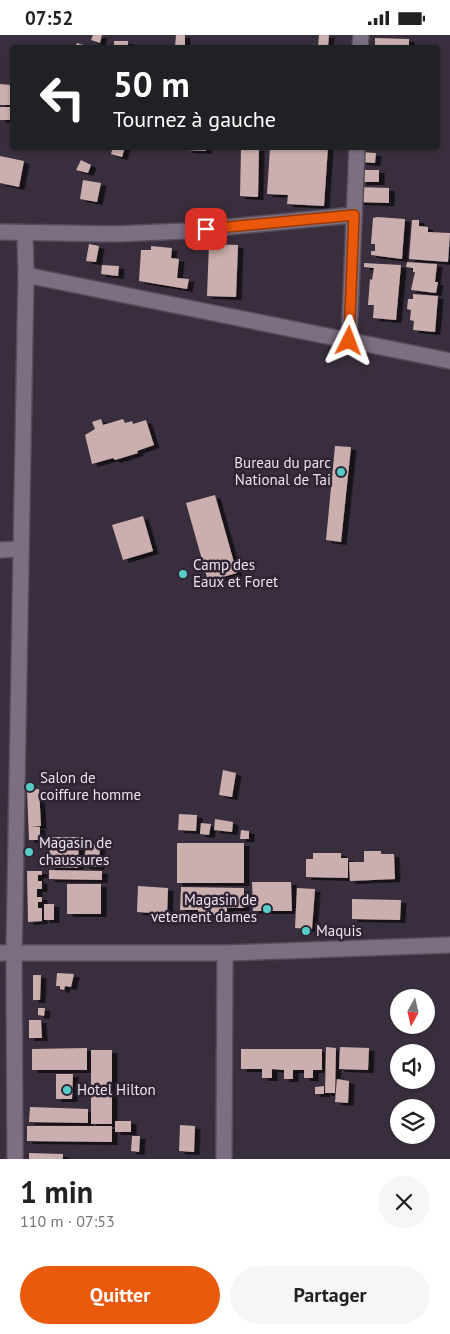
<!DOCTYPE html>
<html lang="fr">
<head>
<meta charset="utf-8">
<style>
  :root { --surface:#fff; --page:#f6f6f6; --text:#222; --muted:#767676; --accent:#ea580c }
  body { margin:0; font-family:"PT Sans",sans-serif; background:var(--page); color:var(--text); height:100vh; display:flex; flex-direction:column; font-size:19px; white-space:nowrap }
  * { box-sizing:border-box; margin:0 }
  p { font-size:16px; color:var(--muted) }
  .icon { flex:none; width:28px; height:28px; fill:none; stroke:currentColor; stroke-width:2; stroke-linecap:round; stroke-linejoin:round }
  .map { position:relative; height:1124px; overflow:hidden }
  .side { display:flex; flex-direction:column; background:var(--surface); flex:1 }
  .side>* { flex:none }
  .guide { position:absolute; left:10px; top:10px; width:430px; height:105px; border-radius:5px; box-shadow:0 1px 4px #0004; background:#202124; color:#fff; overflow:hidden }
  .needle { width:32px; rotate:188deg }
  .tools { position:absolute; left:390px; top:954px; display:grid; gap:10px }
  .tools a { display:grid; place-items:center; width:45px; height:45px; border-radius:50%; background:var(--surface); box-shadow:0 1px 4px #0004; font-size:25px }
  .pin { position:absolute; display:grid; place-items:center; width:42px; height:42px; color:#fff; margin:-21px; border-radius:10px; box-shadow:0 2px 8px #0006 }
  .me { position:absolute; width:55px; margin:-28px; rotate:3deg; stroke-linejoin:round; filter:drop-shadow(0 0 4px #0008) }
  .turn { display:flex; align-items:center; gap:18px; height:105px; padding:0 20px; font-size:22px }
  .turn .icon { width:65px; height:65px; stroke-width:2.5 }
  .turn b { display:block; font-size:35px; line-height:42px }
  .round { display:grid; place-items:center; flex:none; width:52px; height:52px; border-radius:26px; background:var(--page) }
  .overview { display:flex; align-items:center; justify-content:space-between; height:85px; padding:0 20px }
  h1 { font-size:30px; font-weight:800; line-height:38px }
  .cta { display:flex; gap:10px; margin-top:auto; padding:10px 20px }
  .cta a { flex:1; height:58px; border-radius:30px; background:var(--accent); color:#fff; font-size:20px; font-weight:800; line-height:58px; text-align:center }
  .cta a+a { background:var(--page); color:var(--text) }
  .status { display:flex; justify-content:space-between; align-items:center; height:35px; padding:0 25px; background:var(--surface); direction:ltr }
  .status svg { height:14px; fill:currentColor }
  .map>svg:first-child { display:block }
</style>
</head>
<body>
<div class="status"><b>07:52</b><svg viewBox="0 0 49 12"><path d="M0 12V9h3v3zM5 12V6h3v6zM10 12V3h3v9zM15 12V0h3v12zM26 1h20v11H26zM47 4h2v5h-2z"/></svg></div>
<div class="map">
<svg width="450" height="1124" viewBox="0 0 450 1124">
  <defs>
    <filter id="shadow"><feDropShadow dx="5.5" dy="3" stdDeviation="0" flood-color="#0009"/></filter>
  </defs>
  <rect width="100%" height="100%" fill="#392e3d"/>
  <g fill="#caafae" filter="url(#shadow)">
    <path d="M93,0H102L100,8L91,5Z"/>
    <path d="M176,0H185V12H175Z"/>
    <path d="M319,0H329L328,12H318Z"/>
    <path d="M375,3L409,4V12H375Z"/>
    <rect x="114" y="6" width="14" height="6"/>
    <path d="M77,8L90,12H75Z"/>
    <path d="M0,49L12,50V70H0Z"/>
    <rect x="0" y="72" width="12" height="13"/>
    <path d="M113,112H125L122,122L111,119Z"/>
    <path d="M187,112H206V116L187,115Z"/>
    <path d="M291,112H328L324,171L287,169L288,160L267,159L270,113L291,114Z"/>
    <path d="M241,113H259L258,162L240,161Z"/>
    <path d="M361,117L376,118L375,128L361,127Z"/>
    <path d="M0,121L24,126L19,152L0,148Z"/>
    <path d="M81,125L91,130L88,138L76,135Z"/>
    <rect x="361" y="135" width="18" height="12"/>
    <path d="M83,145L101,148L97,167L80,164Z"/>
    <path d="M359,152L389,153V168L358,167Z"/>
    <path d="M377,182L405,184L402,224L371,220V216H375V209H371L373,183Z"/>
    <path d="M412,185H419V191L428,192V197L450,198L448,227L409,224Z"/>
    <path d="M89,209L99,211L96,227L86,226Z"/>
    <path d="M209,209L238,210L236,262L207,261Z"/>
    <path d="M151,211L172,213L171,223L179,224L177,243L189,244L187,254L139,246L141,215H151Z"/>
    <path d="M407,227L437,229L435,247H438L436,258L411,255L415,237H413V233L406,232Z"/>
    <path d="M364,228L401,230L396,285L373,283L374,270H368L370,244L372,245L374,233L364,232Z"/>
    <path d="M102,230L119,231L118,241L101,239Z"/>
    <path d="M413,259L438,261L435,297L413,295L414,286L410,285L411,275L407,274L408,264H413Z"/>
    <path d="M101,384L103,390L123,384L125,388L132,386L133,389L146,385L154,410L137,416L138,418L115,425L113,423L92,429L85,400L95,394L92,387Z"/>
    <path d="M335,411L351,412L341,507L326,505Z"/>
    <path d="M215,460L237,538L208,546L186,468Z"/>
    <path d="M143,481L153,516L123,525L112,490Z"/>
    <path d="M223,735L236,738L232,762L219,760Z"/>
    <path d="M39,754L41,791H31L40,792V805H29L27,755Z"/>
    <path d="M179,779L197,780L196,796L178,795Z"/>
    <path d="M215,784L233,787L232,797L214,795Z"/>
    <path d="M201,788L211,789L209,800L200,799Z"/>
    <path d="M241,795L249,796V804H240Z"/>
    <path d="M50,802H79L78,833L49,832Z"/>
    <rect x="177" y="808" width="67" height="40"/>
    <path d="M86,809L100,810L99,832L84,831Z"/>
    <path d="M364,816H381V819H394L395,844L350,846L349,827H364Z"/>
    <path d="M313,818H341V823H348V843L306,842V824H313Z"/>
    <path d="M49,835L102,836V845L49,844Z"/>
    <path d="M27,836H42V840H38V846H42V854H37V862H42V867H38V873H42V886L28,887Z"/>
    <path d="M252,847H291L292,876H253Z"/>
    <rect x="67" y="849" width="34" height="30"/>
    <path d="M138,851L168,853L167,883L152,882V878L137,877Z"/>
    <path d="M181,852L244,853V873H227V880L198,879V875H180Z"/>
    <path d="M297,853L315,854L312,894L295,893Z"/>
    <path d="M352,864L401,865L400,885L352,884Z"/>
    <rect x="44" y="869" width="10" height="16"/>
    <path d="M57,938L74,939L71,952L65,951L64,955L60,954V951H56Z"/>
    <path d="M33,940H41L40,965H33Z"/>
    <path d="M38,973H45L44,981L38,980Z"/>
    <path d="M29,985H41L42,1003H29Z"/>
    <path d="M326,1012L336,1013L335,1058H325Z"/>
    <path d="M340,1012L369,1013L368,1035L339,1034Z"/>
    <path d="M87,1013V1035H32V1014Z"/>
    <path d="M241,1014H322V1035H313V1043H304V1035H293V1044H284V1035L272,1034V1043H262V1034H241Z"/>
    <rect x="91" y="1015" width="21" height="74"/>
    <path d="M56,1039H73L72,1064H56Z"/>
    <path d="M337,1044L349,1046L348,1068L335,1067Z"/>
    <path d="M324,1051V1059H315V1052Z"/>
    <path d="M30,1072L88,1074V1088L29,1087Z"/>
    <rect x="115" y="1086" width="16" height="11"/>
    <path d="M180,1090L195,1091L194,1117L179,1116Z"/>
    <path d="M27,1091H112V1107L27,1106Z"/>
    <path d="M132,1101H140L139,1117L131,1116Z"/>
    <path d="M29,1118L63,1119V1124H29Z"/>
  </g>
  <g fill="none" stroke-linecap="round" stroke-linejoin="round">
    <g stroke="#564c59" stroke-width="18">
      <g id="street">
        <path d="M360,12L361,0"/>
        <path d="M0,197L116,199L186,196L354,180"/>
        <path d="M26,240L450,326"/>
        <path d="M349,306L357,112"/>
        <path d="M0,515L20,514"/>
        <path d="M0,918H225L450,910"/>
        <path d="M15,1124L14,919L26,240L25,198"/>
        <path d="M224,1124L225,918"/>
      </g>
    </g>
    <use href="#street" stroke="#7c6f81" stroke-width="15"/>
  </g>
  <g fill="none" stroke-linecap="round" stroke-linejoin="round">
    <g stroke="#983908" stroke-width="12">
      <path id="route" d="M206,194L354,180L349,306"/>
    </g>
    <use href="#route" stroke="#ea580c" stroke-width="9"/>
  </g>
  <g fill="#55cdc6" stroke="#2f2433" stroke-width="2">
    <circle cx="341" cy="437" r="5"/>
    <circle cx="183" cy="539" r="5"/>
    <circle cx="30" cy="752" r="5"/>
    <circle cx="29" cy="817" r="5"/>
    <circle cx="267" cy="874" r="5"/>
    <circle cx="306" cy="896" r="5"/>
    <circle cx="67" cy="1055" r="5"/>
  </g>
  <g text-anchor="middle" stroke-width="5" stroke-linejoin="round" paint-order="stroke">
    <g font-size="15" fill="#ebe4ee" stroke="#2f2433" text-anchor="start">
      <text x="331" y="433" text-anchor="end">Bureau du parc<tspan x="331" dy="17">National de Tai</tspan></text>
      <text x="193" y="535">Camp des<tspan x="193" dy="17">Eaux et Foret</tspan></text>
      <text x="40" y="748">Salon de<tspan x="40" dy="17">coiffure homme</tspan></text>
      <text x="39" y="813">Magasin de<tspan x="39" dy="17">chaussures</tspan></text>
      <text x="257" y="870" text-anchor="end">Magasin de<tspan x="257" dy="17">vetement dames</tspan></text>
      <text x="316" y="901">Maquis</text>
      <text x="77" y="1060">Hotel Hilton</text>
    </g>
  </g>
</svg>
<div class="tools">
<a><svg class="needle" viewBox="-14 -14 28 28"><path d="M0-13l5 13h-10z" fill="#e53935"/><path d="M0 13l5-13h-10z" fill="#767676"/></svg></a>
<a><svg class="icon" aria-label="sound" viewBox="0 0 24 24"><path d="M4 9h4l5-4v14l-5-4H4zM17 9q2 3 0 6"/></svg></a>
<a><svg class="icon" aria-label="layers" viewBox="0 0 24 24"><path d="M12 4l9 5-9 5-9-5zM3 14l9 5 9-5"/></svg></a>
</div>
<div class="pin" style="left:206px;top:194px;background:#d93025"><svg class="icon" aria-label="arrive" viewBox="0 0 24 24"><path d="M6 21V4h12l-3 4 3 4H6"/></svg></div>
<svg class="me" style="left:349px;top:306px" viewBox="-20 -20 40 40"><path d="M0-17L14 15 0 8-14 15z" fill="#ea580c" stroke="#fff" stroke-width="4"/></svg>
<div class="guide">
<div class="turn"><svg class="icon" aria-label="left" viewBox="0 0 24 24"><path d="M17 20v-9H6M10 6l-5 5 5 5"/></svg><div><b>50 m</b>Tournez à gauche</div></div>
</div>
</div>
<section class="side">
<div class="overview"><div><h1>1 min</h1><p>110 m · 07:53</p></div><a class="round"><svg class="icon" aria-label="close" viewBox="0 0 24 24"><path d="M6 6l12 12M18 6L6 18"/></svg></a></div>
<div class="cta"><a>Quitter</a><a>Partager</a></div>
</section>
</body>
</html>
